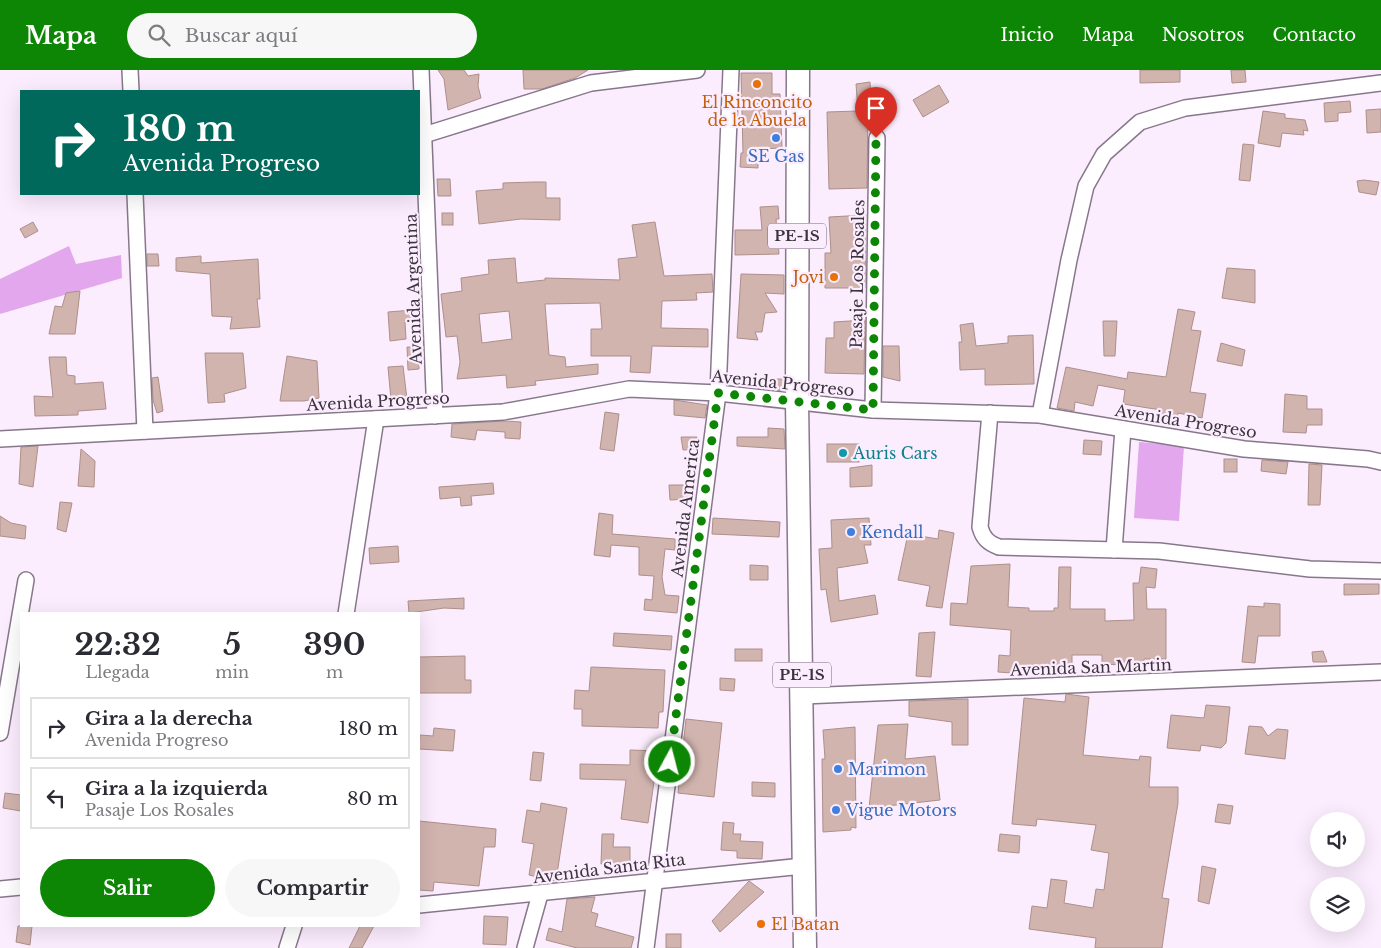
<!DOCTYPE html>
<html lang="es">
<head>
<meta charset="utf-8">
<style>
  :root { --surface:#fff; --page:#f7f7f7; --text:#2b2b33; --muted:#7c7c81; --line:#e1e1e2; --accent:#0e8605 }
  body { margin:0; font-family:"Libre Baskerville",serif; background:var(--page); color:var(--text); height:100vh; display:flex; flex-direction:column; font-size:19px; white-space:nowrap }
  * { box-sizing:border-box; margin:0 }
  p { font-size:16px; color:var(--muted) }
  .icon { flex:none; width:28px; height:28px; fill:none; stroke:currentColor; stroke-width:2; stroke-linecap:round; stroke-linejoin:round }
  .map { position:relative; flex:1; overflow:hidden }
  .drawer { position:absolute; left:20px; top:542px; width:400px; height:315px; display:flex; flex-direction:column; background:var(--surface); border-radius:0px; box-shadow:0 5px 20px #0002 }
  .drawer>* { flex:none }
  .top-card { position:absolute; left:20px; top:20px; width:400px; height:105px; border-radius:0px; box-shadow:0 5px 20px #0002; background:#00695c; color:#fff; overflow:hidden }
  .fabs { position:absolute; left:1310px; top:742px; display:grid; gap:10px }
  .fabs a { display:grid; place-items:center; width:55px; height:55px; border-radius:50%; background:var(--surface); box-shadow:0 5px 20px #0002; font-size:25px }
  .pin { position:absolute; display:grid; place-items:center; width:42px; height:42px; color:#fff; margin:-51px -21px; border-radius:50% 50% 50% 0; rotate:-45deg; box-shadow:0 0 5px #0007 }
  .pin .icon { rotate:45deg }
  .me { position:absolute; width:55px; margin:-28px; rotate:7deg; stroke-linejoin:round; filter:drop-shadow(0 0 4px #0008) }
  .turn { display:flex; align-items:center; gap:18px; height:105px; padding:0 20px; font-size:22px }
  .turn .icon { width:65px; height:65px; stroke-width:2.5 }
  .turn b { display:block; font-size:35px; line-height:42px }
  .eta { display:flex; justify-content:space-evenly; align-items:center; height:85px; text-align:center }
  .eta b { font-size:30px; font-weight:800; line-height:35px }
  .button { display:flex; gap:10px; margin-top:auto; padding:10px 20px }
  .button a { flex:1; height:58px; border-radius:30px; background:var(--accent); color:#fff; font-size:20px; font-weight:800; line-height:58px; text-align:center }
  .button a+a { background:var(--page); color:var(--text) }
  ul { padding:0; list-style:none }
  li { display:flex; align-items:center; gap:15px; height:62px; margin:0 10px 8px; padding:0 10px; border:2px solid var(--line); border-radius:0px }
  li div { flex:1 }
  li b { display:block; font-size:19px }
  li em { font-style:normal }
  header { display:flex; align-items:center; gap:30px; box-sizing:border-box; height:70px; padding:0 25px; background:var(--accent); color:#fff }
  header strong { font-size:24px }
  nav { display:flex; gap:28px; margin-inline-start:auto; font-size:18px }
  .search { width:350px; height:45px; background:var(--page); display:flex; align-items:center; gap:12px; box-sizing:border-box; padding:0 18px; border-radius:28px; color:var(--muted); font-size:19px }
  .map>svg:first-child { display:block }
</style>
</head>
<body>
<header>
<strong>Mapa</strong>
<div class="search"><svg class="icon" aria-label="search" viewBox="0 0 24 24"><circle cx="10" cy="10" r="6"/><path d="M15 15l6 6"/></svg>Buscar aquí</div>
<nav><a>Inicio</a><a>Mapa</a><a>Nosotros</a><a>Contacto</a></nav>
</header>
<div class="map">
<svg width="1381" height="878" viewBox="0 0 1381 878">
  <rect width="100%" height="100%" fill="#fbecfe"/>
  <g fill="#e2a7ec">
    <path d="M69,176L76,194L121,185L122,208L0,244V209Z"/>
    <path d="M1139,372L1184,376L1179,451L1134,448Z"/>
  </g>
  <g fill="#d2b4af" stroke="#ad8f8b" fill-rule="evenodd">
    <path d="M438,0H464L468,6L479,4L478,16L481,28L448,40L444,9Z"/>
    <path d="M523,0H588L575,8L542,19H524Z"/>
    <path d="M1140,0H1180V12L1140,13Z"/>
    <path d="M1231,0H1245L1246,12L1232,13Z"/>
    <path d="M741,3H772V24H780L782,78L758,79V98L740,97L741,83H743Z"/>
    <path d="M870,12L871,32H868L867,118L829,119L827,42L858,41L856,14Z"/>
    <path d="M939,15L949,32L923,47L913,30Z"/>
    <path d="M1350,31L1351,42L1338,43V51L1325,52L1324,33Z"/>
    <path d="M1381,39V62L1367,63L1366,40Z"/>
    <path d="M1263,41L1285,44V48L1305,50L1308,61L1303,60L1304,65L1282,63L1280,77L1258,73Z"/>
    <path d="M1243,74L1254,75L1250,111L1239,110Z"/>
    <path d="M437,109H450L451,126H438Z"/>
    <path d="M1364,110L1379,112L1376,125L1359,122L1357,111Z"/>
    <path d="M534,112H546V128H560V150L521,149L479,154L476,121L503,119V113Z"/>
    <path d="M778,136L779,149H776L779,184L735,185V160H762L760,137Z"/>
    <rect x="442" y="143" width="11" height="12"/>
    <path d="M866,145L865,218H825V183H831L829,147Z"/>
    <path d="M33,152L38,161L25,168L20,159Z"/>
    <path d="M655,152L664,206L712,204L713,222L696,223L697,230L662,231L661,258L708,259V277L652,276L650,303L630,302L631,286H591V259H602L600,233L545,234L549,285L565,287L566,297L598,294V304L535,311L536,315L507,318L506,305L457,309L460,292L457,266L446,267L441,224L462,221L461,208L489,204L488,190L515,188L517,213L545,210V208L620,210L618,189L637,187L632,155ZM509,241L512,269L482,273L479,244Z"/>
    <path d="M147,184H158L159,196H147Z"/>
    <path d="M201,186V193L258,189L260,229H257L260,257L230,259L232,247L212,246L210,204L176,201V188Z"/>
    <path d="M1227,198L1255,200V233L1222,228Z"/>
    <path d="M741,204L784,205V224L765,223L777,242L765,243L762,262H755L758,270L737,268Z"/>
    <path d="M80,221L75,264H49L55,236L62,237L66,223Z"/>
    <path d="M1178,239L1195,242L1191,260L1201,261L1190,322L1206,324L1202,348L1178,343L1177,349L1161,347V340L1123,334L1125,320L1098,315L1093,336L1075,332L1074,341L1057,338L1066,297L1127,309L1128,302L1166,307Z"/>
    <path d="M413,240L414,251L405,252L406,269L390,271L388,242Z"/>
    <path d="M865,250L864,304L825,303L826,268H834V252Z"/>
    <path d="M1103,251H1117L1115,286H1104Z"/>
    <path d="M973,253L976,276L1008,273V266L1033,265L1034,314L985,315V299L960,300L959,272H962L960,255Z"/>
    <path d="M1221,273L1245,280L1242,296L1217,291Z"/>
    <path d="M883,276H899L900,311L883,307Z"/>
    <path d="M407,277H419V299L408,300Z"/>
    <path d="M205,283H243L246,318L224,324L225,332L208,333Z"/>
    <path d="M287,286L317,291L319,328L304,331H280Z"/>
    <path d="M49,287H66L67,305L75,306V314L103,312L106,339L78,341V345L35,346L34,326L53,327Z"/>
    <path d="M403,296L407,329L391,330L388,297Z"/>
    <path d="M158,307L163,341L157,343L153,330L152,308Z"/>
    <path d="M771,309H784V321L771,319Z"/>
    <path d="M1285,324L1307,326V339H1322V355H1307L1306,363L1283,362Z"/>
    <path d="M674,330L707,335L705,348L674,345Z"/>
    <path d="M605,342L619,344L614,381L600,379Z"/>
    <path d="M505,351L521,352L520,369L505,368V362L477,360L475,370L451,367L452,354Z"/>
    <path d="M768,358L784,359L785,379L737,376V367H768Z"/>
    <path d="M681,367H697V379L683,380Z"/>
    <path d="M1084,370L1102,371L1101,385L1083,384Z"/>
    <rect x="827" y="374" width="32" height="18"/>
    <path d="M38,376L33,417L19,414L21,377Z"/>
    <path d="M81,379L95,391L94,417L78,416Z"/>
    <rect x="1224" y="389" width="13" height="13"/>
    <path d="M1262,390L1288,392L1286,404L1261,401Z"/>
    <path d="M1309,394L1322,395L1320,435H1308Z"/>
    <path d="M872,395V416L850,417V398Z"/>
    <path d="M493,413L494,424L471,426L472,435L461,436L460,427L440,429L439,417Z"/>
    <path d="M669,415H690V429L670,430Z"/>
    <path d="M60,432L72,433L66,462L57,459Z"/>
    <path d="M599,443L613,445L612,464L675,469V480L665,479L662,507L665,525L679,526L677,543L644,540L645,529L652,530L654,506L639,505V477L611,475L610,487L594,485Z"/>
    <path d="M0,446L11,453L26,456L25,469L0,466Z"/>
    <path d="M713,448L780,452L779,467L712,464Z"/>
    <path d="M869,448L871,475H864L868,493L837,498L839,531L875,525L878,544L831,552L826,519L821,520L819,479L832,478L831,450Z"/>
    <path d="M939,460L954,463L942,538L926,536L930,516L898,510L908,464L938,469Z"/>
    <path d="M398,476L399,492L370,494L369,478Z"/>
    <path d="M1010,494L1008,537L1029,538V541H1054V538H1058L1059,497H1071L1070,539H1105V551L1134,550L1133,513H1139L1141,497L1157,499L1155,518L1146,517L1147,539H1166V589H1144V600L1122,599V595L1102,594V585H1072V600L1026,599L1025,604L998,602L999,585L1010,586L1011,560L950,555L951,533L967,534L971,496Z"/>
    <path d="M750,495L768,496V510H750Z"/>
    <path d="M1344,514H1379V524L1344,525Z"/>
    <path d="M464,528V539L444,538L409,543L408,531Z"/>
    <path d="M1264,533L1280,534V566H1258L1255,593L1242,592L1248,536L1264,537Z"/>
    <path d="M935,562L931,607L916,606L919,563Z"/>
    <path d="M614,563L672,566L671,580L613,576Z"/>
    <rect x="735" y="579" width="27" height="12"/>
    <path d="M1323,581L1327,592H1313L1312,582Z"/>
    <path d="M465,586V610H471V623H419V587Z"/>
    <path d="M591,597L665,600L663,642H659L658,658L582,656V639H574L575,620L589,621Z"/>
    <path d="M720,608L735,609L734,621L720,620Z"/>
    <path d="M1066,624L1089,627L1083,685L1139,690L1140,686L1151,687L1149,717H1178V733L1162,828L1169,829L1162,878H1095L1096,868L1029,859L1032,836L1047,838L1051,809L1067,811L1064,833L1093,838L1096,819L1104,820L1109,783L1091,780L1096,755L1037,749L1036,756L1012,754L1024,628L1065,632Z"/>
    <path d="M968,629V675H952V652L909,646V631Z"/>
    <path d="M1206,635L1230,637L1226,673L1221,678L1201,675L1200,681L1167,678L1171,645L1204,648Z"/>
    <path d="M686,649L722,653L714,727L678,723Z"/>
    <path d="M908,654L905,689L935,686L940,730L869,738L878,655Z"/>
    <path d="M1249,656L1262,657L1268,666L1277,659L1288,660L1285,689L1245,684Z"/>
    <path d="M855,657L856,758L851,757V760L823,762L822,689H825L823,660Z"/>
    <path d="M434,658L455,660L453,681L419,679L420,665L433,666Z"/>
    <path d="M630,680L659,681V698H656L648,753L621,749L626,710L580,709V694L630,695Z"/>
    <path d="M533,682L544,683L541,711L530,710Z"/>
    <path d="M752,712L775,713V727L752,726Z"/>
    <path d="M5,723L21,725V741L3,738Z"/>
    <path d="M541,733L567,738L556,811L529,805L534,774L522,772L527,740L540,742Z"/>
    <path d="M1218,734L1233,736L1230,754L1215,752Z"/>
    <path d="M419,751L496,759L495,777H484L479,816L434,812L433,821L419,820Z"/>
    <path d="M723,752L734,753L733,764H741L740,771L763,772L762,789L737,788V781L721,780Z"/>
    <path d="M602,764H614L613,777H630V795L601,794Z"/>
    <path d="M1000,764L1020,766L1019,783L998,781Z"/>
    <path d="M1202,796L1216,799L1209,834L1198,831Z"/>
    <path d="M749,811L764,822L720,862L712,851Z"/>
    <path d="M595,827L591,842L598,844L595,856L634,867L631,878H577L546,870L549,858L562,862L567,829Z"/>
    <path d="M484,846L508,847L506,875L483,874Z"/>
    <path d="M18,856H32L30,875L16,872Z"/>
    <path d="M360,856H374L362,878H349Z"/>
    <rect x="666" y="864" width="15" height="14"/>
  </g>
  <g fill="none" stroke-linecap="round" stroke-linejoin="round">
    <g stroke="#88778b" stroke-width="18">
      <g id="minor">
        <path d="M130,0L131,21"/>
        <path d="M421,0L435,346"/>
        <path d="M424,65L591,13L697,0"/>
        <path d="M135,124L145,361"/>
        <path d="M873,340L877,68"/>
        <path d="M990,343L980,457C983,468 988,473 999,477L1159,481L1310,499L1381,501"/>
        <path d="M1040,345L1069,190L1086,116L1104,84L1140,52L1185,38L1381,13"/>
        <path d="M0,369L503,342L629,319L718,323L873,340L1040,345L1244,379L1368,389L1381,392"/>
        <path d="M1114,480L1123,359"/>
        <path d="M346,544L376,349"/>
        <path d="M803,626L1381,602"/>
        <path d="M0,663L26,510"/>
        <path d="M0,819L21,817"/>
        <path d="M419,835L803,796"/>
        <path d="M287,878L294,856"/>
        <path d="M525,878L540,824"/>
        <path d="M646,878L718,323L731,0"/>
      </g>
    </g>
    <g stroke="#88778b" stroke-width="25">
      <path id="highway" d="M798,0L797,332L805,878"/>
    </g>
    <use href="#minor" stroke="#fff" stroke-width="15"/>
    <use href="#highway" stroke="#fff" stroke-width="22"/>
  </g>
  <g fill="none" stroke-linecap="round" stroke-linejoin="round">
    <path stroke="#0e8605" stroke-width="9" stroke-dasharray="0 16.2" d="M670,692L718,323L873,340L876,68"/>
  </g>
  <g fill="#e8710a" stroke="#fbecfe" stroke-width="2">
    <circle cx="757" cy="14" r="5"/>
    <circle cx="834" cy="207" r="5"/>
    <circle cx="761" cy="854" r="5"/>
  </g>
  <g fill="#3f7fe0" stroke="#fbecfe" stroke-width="2">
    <circle cx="776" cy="68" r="5"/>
    <circle cx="851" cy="462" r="5"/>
    <circle cx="838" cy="699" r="5"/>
    <circle cx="836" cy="740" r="5"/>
  </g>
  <circle fill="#0f9aa8" stroke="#fbecfe" stroke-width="2" cx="843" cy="383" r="5"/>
  <g text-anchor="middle" stroke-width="4.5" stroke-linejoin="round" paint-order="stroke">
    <g fill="#fbecfe" stroke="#756b77" stroke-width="1">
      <rect x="768" y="153.5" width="58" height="25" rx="4"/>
      <rect x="773" y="592.5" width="58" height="25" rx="4"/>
    </g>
    <g font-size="15" font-weight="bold" fill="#3c343d">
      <text x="797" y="171">PE-1S</text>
      <text x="802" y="610">PE-1S</text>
    </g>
    <g font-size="16" fill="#c56008" stroke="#fbecfe">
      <text x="757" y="38">El Rinconcito<tspan x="757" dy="18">de la Abuela</tspan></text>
      <text x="824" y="213" text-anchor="end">Jovi</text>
      <text x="771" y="860" text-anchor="start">El Batan</text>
    </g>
    <g font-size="16" fill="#366cbe" stroke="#fbecfe" text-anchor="start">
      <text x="776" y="92" text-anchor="middle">SE Gas</text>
      <text x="861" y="468">Kendall</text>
      <text x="848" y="705">Marimon</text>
      <text x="846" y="746">Vigue Motors</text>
    </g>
    <g font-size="16" fill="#3c343d" stroke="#fbecfe">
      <text transform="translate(857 204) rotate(-89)" y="6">Pasaje Los Rosales</text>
      <text transform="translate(413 219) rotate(-92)" y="6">Avenida Argentina</text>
      <text transform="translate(783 313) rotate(6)" y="6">Avenida Progreso</text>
      <text transform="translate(378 331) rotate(-3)" y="6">Avenida Progreso</text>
      <text transform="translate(1186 351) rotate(9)" y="6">Avenida Progreso</text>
      <text transform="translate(685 438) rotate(-83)" y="6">Avenida America</text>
      <text transform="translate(1091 597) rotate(-2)" y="6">Avenida San Martin</text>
      <text transform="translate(609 798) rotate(-7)" y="6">Avenida Santa Rita</text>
    </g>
    <g font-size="16" fill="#0d838f" stroke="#fbecfe" text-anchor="start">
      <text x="853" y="389">Auris Cars</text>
    </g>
  </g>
</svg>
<div class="fabs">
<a><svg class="icon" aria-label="sound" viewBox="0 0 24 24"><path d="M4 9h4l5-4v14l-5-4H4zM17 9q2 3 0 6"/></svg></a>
<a><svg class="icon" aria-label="layers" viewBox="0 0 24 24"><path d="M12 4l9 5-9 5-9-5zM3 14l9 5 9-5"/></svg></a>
</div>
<div class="pin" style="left:876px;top:68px;background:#d93025"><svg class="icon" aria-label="arrive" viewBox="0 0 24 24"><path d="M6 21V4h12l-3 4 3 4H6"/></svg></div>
<svg class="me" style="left:670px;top:692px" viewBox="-20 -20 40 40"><circle r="17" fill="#0e8605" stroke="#fff" stroke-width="3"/><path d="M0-11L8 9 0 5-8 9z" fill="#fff"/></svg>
<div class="top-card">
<div class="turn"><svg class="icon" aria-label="right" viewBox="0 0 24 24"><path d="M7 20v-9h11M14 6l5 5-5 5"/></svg><div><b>180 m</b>Avenida Progreso</div></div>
</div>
<section class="drawer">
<div class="eta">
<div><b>22:32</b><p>Llegada</p></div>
<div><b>5</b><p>min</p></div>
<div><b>390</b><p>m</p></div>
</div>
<ul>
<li><svg class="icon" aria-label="right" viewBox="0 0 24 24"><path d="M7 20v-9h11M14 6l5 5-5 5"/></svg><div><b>Gira a la derecha</b><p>Avenida Progreso</p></div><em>180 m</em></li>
<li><svg class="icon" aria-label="left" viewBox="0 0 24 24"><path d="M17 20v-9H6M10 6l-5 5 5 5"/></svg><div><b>Gira a la izquierda</b><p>Pasaje Los Rosales</p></div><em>80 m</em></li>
</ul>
<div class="button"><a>Salir</a><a>Compartir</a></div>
</section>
</div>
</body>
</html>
